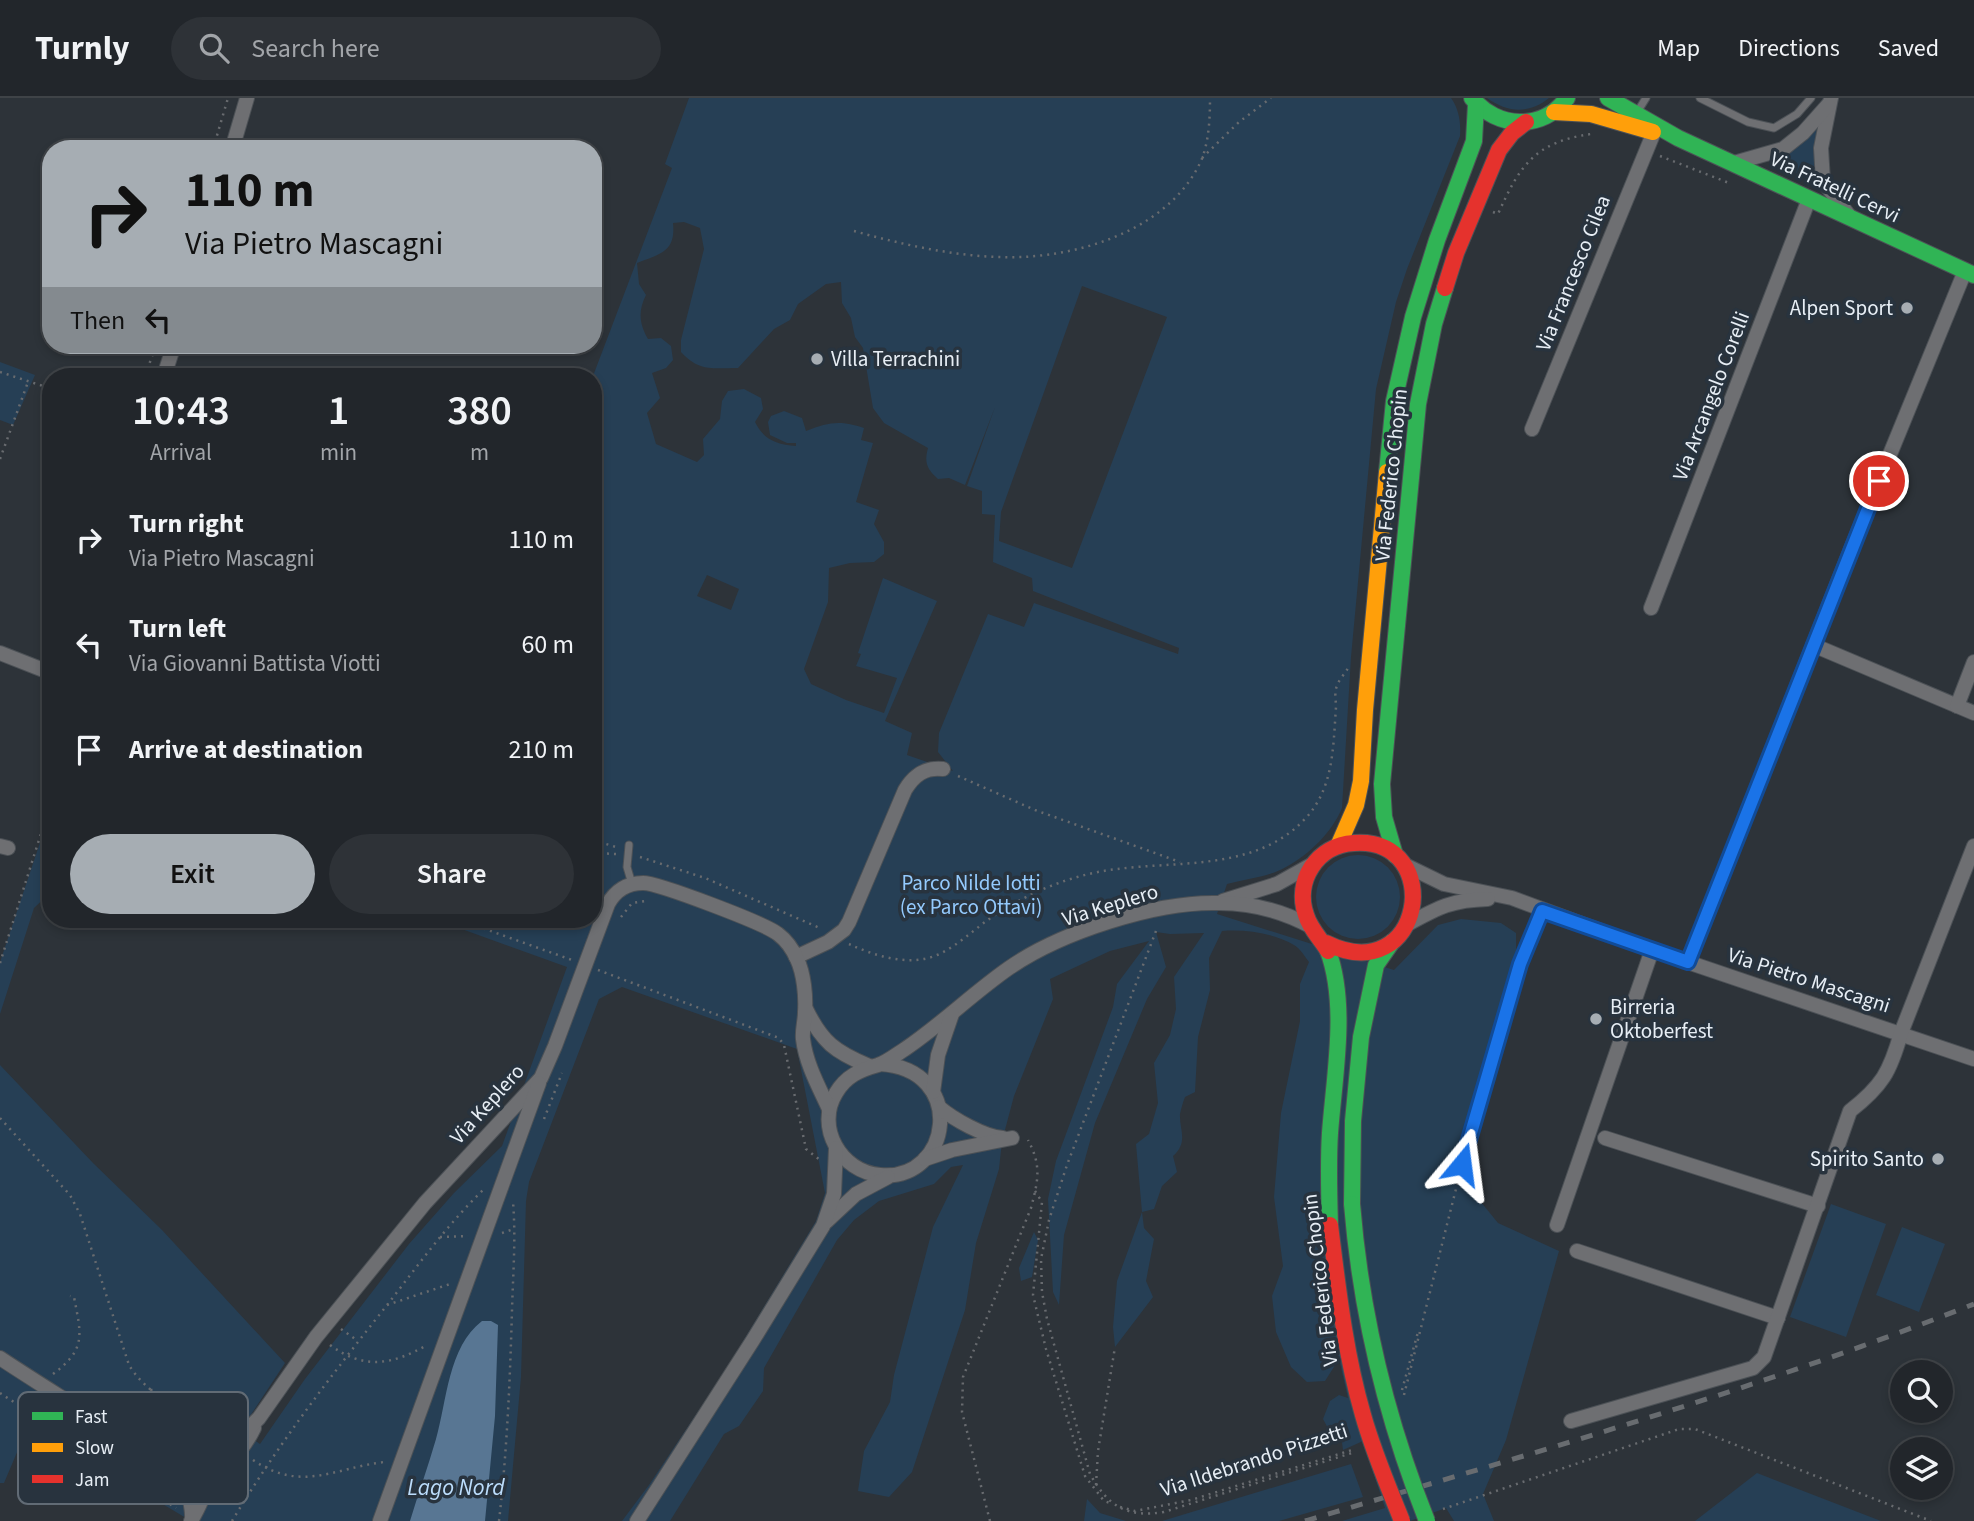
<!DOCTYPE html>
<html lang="en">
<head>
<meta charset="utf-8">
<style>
  :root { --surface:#22262b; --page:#2e3237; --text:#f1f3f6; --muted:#a2a5a9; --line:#3f4347; --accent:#a6adb3 }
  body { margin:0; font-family:"Source Sans 3",sans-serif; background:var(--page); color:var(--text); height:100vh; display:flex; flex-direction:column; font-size:26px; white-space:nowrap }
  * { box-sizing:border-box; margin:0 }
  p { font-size:23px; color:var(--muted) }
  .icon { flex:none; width:38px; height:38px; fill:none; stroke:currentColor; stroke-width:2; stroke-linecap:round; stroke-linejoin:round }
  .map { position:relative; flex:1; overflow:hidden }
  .details { position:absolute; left:42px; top:270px; width:560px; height:560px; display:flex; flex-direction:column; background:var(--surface); border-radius:28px; box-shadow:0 4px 10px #0003,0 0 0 2px var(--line) }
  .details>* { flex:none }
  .guide { position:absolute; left:42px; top:42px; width:560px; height:214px; border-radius:28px; box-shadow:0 4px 10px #0003,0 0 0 2px var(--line); background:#a6adb3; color:#111; overflow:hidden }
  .buttons { position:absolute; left:1890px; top:1262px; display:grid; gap:14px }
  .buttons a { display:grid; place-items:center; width:63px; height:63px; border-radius:50%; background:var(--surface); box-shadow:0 4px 10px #0003,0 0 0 2px var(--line); font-size:35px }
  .pin { position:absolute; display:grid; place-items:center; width:60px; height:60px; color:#fff; margin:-30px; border:4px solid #fff; border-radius:50%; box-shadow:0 2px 7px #0007 }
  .me { position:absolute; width:77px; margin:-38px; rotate:16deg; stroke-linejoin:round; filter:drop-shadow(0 0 5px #0008) }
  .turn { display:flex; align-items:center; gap:24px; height:147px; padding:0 28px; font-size:32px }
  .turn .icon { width:91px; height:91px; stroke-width:2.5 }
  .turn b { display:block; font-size:49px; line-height:60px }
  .then { display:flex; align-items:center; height:66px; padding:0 28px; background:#0003; gap:14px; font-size:26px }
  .eta { display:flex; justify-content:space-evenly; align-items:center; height:119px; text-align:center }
  .eta b { font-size:42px; font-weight:600; line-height:49px }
  .primary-button { display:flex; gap:14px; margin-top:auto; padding:14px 28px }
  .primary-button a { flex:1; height:80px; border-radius:42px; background:var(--accent); color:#111; font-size:28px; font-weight:600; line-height:80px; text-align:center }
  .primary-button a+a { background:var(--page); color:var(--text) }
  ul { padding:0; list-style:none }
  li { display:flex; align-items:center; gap:21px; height:105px; padding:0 28px }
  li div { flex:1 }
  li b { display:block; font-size:26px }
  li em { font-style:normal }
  header { display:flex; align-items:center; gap:42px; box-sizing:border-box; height:98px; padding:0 35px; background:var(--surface); border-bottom:2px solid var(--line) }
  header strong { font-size:33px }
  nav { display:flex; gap:38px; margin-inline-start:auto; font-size:24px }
  .search { width:490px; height:63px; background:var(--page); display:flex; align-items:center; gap:18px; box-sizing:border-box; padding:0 24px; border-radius:38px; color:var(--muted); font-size:26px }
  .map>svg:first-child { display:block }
</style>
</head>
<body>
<header>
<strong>Turnly</strong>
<div class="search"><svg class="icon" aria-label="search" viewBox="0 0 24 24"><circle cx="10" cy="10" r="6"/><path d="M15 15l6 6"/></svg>Search here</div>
<nav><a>Map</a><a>Directions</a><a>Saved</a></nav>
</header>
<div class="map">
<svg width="1974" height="1423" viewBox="0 0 1974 1423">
  <rect width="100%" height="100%" fill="#2d3339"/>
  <g fill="#263f55" fill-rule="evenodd">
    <path d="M689,0H1451C1459,11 1461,25 1460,38L1407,171L1396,204L1376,291L1351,559L1342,710C1332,734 1310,756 1286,769C1269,779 1245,781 1227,786L1217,816L1394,872L1438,827L1461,821L1501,825L1516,835V859L1454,1071L1498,1125L1559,1153L1506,1342L1483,1396L1494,1423H1454L1446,1410L1410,1423H1342L1385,1410L1363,1343L1343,1352L1341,1337L1330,1334L1323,1321L1330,1303L1339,1297L1348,1300L1339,1261L1325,1283L1307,1284L1291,1269L1276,1234L1272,1198L1283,1168L1274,1099L1281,1015L1300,923V886L1309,864C1305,859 1300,850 1294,847C1274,835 1245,831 1222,833L1209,860L1210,892L1198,939L1195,994L1185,999C1183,1004 1181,1011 1180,1016C1179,1031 1189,1044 1173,1058L1177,1074L1162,1088L1154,1111L1142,1114L1144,1130L1154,1141L1146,1183L1153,1199L1115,1249L1113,1229L1117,1183L1142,1114L1136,1046L1149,1036L1158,1005L1154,965L1170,937L1176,911L1174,879L1204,835L1170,836L1156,834L1166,869L1147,901L1095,1025L1064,1137L1059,1207L1053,1194L1048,1101L1056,1063L1113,909L1117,886L1149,843L1110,853L1050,881L1053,901L1014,998L1002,1043L999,1071L976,1145L965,1212L912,1374L889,1399L858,1393L864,1353L890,1304L894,1277L933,1129L963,1067L951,1069L934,1086L879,1103L854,1122L837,1142L764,1270L763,1293L739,1328L724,1336L670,1423H622L649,1387L725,1273L816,1123L825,1095L797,951L622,889L599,901L529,1084L526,1103L521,1279L508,1423H191L29,1326L4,1385H0V967L93,1065L162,1132L285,1265L250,1318L237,1330L260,1346L305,1281L409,1146L454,1095L502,1048L567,869L434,821H593V278L672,70L665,66ZM684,124L700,130L704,151L681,242V254C699,274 713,270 738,270L774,231L790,222L798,206L826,186L841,184L842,205L851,220L855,239L863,250L873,310L884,325L928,350C924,365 927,371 938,381L949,380L965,387L995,309L967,388L982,393V416L995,417L993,464L1032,480L1033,493L1179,550L1178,556L1034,505L1024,529L988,516L939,635L938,654L953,673L907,657L912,635L885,623L937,503L883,480L858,555L861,556L856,568L897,580L884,615L846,602L811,586L804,571L828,504L829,470L850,465L874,464L884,456V444L874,426L879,412L856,404L873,345L861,342L864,330C840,322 829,324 806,333L802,320L784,313L771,318L768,324L770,337L787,345H796V348C776,346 764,342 755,324L763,311L761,300L744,291L728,293L722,303L720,321L703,341L704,357L697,364L656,346L647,315L660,300L652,275L666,270L673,262L671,248L661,240L648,241C639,225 638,213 646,197L639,186L637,165C660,156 676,154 673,125ZM1082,188L1167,219L1072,470L999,443L1001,414ZM707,477L739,491L731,512L697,498Z"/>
    <path d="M1487,0H1549C1529,16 1508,15 1487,0Z"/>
    <path d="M1829,6L1821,50L1829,91L1759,58L1784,51Z"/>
    <path d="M0,264L35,277L13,327L0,322Z"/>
    <path d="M51,712V794L34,810L0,916V864Z"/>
    <circle cx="1358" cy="799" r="42"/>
    <path d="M1831,1106L1886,1126L1846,1239L1790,1219Z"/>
    <path d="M1902,1129L1945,1146L1919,1214L1876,1197Z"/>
    <path d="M1034,1134L1038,1142L1032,1179L1021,1183L1019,1170Z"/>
    <path d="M1351,1366L1363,1399L1279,1423H1162Z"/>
    <path d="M1757,1375L1881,1423H1695Z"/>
    <path d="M1087,1401L1100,1415L1126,1423H1084Z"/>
  </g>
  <path fill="#587693" d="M482,1223H491L498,1227L495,1318L485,1423H410C418,1396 428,1369 436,1341C447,1303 448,1249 482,1223Z"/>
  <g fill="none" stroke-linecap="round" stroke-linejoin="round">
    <g stroke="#4c5156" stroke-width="9">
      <g id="lane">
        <path d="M1700,0L1748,24L1774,30L1797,16L1811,0"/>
        <path d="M1636,16L1646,0"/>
        <path d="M629,747L627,769L632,786"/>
      </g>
    </g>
    <g stroke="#4c5156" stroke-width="16">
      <g id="street">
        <path d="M1831,0L1821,50L1823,83L1850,119"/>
        <path d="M232,51L247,0"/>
        <path d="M1734,65L1783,51L1803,35L1828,7"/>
        <path d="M164,278L174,247"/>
        <path d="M1532,331L1654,34"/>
        <path d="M1651,510L1809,101"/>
        <path d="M1813,547L1974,615"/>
        <path d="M0,555L51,575"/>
        <path d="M1957,608L1974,564"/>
        <path d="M0,748L8,750"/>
        <path d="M1405,767L1444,786L1512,800L1652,852L1974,961"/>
        <path d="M1223,803L1277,786L1311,767"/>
        <path d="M1408,826C1439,809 1452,802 1488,801"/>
        <path d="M796,859L828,844L844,832L849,824L905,692C914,677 925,669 943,671"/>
        <path d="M1688,864L1852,449L1965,173"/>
        <path d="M806,911C822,944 835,954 869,968"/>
        <path d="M880,966C968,971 952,1084 880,1077C841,1074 815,1029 836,995C846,978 860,972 878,967C887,964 897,956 905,951C942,926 973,895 1009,870C1061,834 1157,803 1219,805C1252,805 1282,813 1310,828"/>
        <path d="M933,994L938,957L952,916"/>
        <path d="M939,1009C953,1021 985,1039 1003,1040"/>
        <path d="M1605,1040L1818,1108"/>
        <path d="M925,1061L952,1052L1012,1040"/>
        <path d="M1462,1066L1520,866L1542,813"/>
        <path d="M826,1124L856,1096L888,1079"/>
        <path d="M1557,1127L1652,852"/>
        <path d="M1577,1153L1778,1220"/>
        <path d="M0,1260C42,1288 86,1314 127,1342C140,1352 151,1364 166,1371C172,1374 181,1376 187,1376C219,1377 241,1357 254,1330"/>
        <path d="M1571,1323L1753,1270L1764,1259L1850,1013C1882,988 1890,974 1901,935L1974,748"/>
        <path d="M129,1344L158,1356L175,1360L197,1359L213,1355L229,1346L245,1334L259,1320L316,1239L425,1105L541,980L555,948L608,806C615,793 627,785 643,785C658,785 764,825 778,836C786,842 793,852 797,861C804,876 806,898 805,914C805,923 802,932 803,941C806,966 819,989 829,1011"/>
        <path d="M191,1369C182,1384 193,1404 192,1420"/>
        <path d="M191,1423C202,1404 210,1389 201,1367"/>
        <path d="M380,1423L539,985"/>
        <path d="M637,1423L753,1242L823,1128L834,1096L836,1050"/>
      </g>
    </g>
    <g stroke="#4c5156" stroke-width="18">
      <g id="fast">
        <path d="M1472,0C1497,31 1543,33 1567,0"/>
        <path d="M1608,0L1678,40L1974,177"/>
        <path d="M1387,374L1394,303L1413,219L1437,142L1474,43L1476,6"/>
        <path d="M1395,757L1384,719L1382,686L1418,306L1434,226L1445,190"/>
        <path d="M1328,853C1348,907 1334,979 1330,1035C1328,1066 1329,1096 1330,1127"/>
        <path d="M1352,1106L1353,1023L1361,939L1376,867L1392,844"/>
      </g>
    </g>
    <g stroke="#4c5156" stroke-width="18">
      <g id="slow">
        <path d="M1554,14L1591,16L1653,34"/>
        <path d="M1339,746L1356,707L1361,683L1365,612L1387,374"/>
      </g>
    </g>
    <g stroke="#4c5156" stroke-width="18">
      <g id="jam">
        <path d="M1445,190L1456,155L1499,52L1512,35L1526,24"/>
        <path d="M1326,845C1424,893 1447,739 1354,745C1317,747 1294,783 1306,817C1310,831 1321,841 1328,853"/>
      </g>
    </g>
    <g stroke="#686b6f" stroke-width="2.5" stroke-dasharray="2 5" stroke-linecap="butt">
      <path d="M213,51L228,0"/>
      <path d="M1660,58L1729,85"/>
      <path d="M1202,60L1239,24L1271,0"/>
      <path d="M1493,114L1498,116C1520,67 1535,44 1591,36"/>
      <path d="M854,133C908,148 965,161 1022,159C1089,156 1171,128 1201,63C1209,44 1210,20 1210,0"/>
      <path d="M0,274L46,289"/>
      <path d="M145,278L156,247"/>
      <path d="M0,361L28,284"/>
      <path d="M958,678L1035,712L1180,764"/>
      <path d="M593,742L616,749"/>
      <path d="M593,755L616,756"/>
      <path d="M640,759L705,780L822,831"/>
      <path d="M621,819L632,805L646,803"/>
      <path d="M457,821L572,862"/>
      <path d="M1156,833L1067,1067L1049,1122L1041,1161L1042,1194L1047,1221L1090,1376C1108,1408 1126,1420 1164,1414L1355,1354"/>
      <path d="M849,846C875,858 909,869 937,857C960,847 977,828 998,815C1034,792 1075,776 1117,771C1180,763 1255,772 1303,723C1334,692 1333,650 1336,609C1336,602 1334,594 1337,588C1339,581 1345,576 1348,570"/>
      <path d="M0,865L51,704"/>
      <path d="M598,872L779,940L784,947L806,1051L820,1062"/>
      <path d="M0,1020L70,1097L80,1116L129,1267C145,1295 189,1318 216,1337"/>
      <path d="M544,1021L562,975"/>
      <path d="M1035,1093L1042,1104L1033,1197L1046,1251L1085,1378L1104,1403L1110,1405"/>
      <path d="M502,1135L514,1131"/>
      <path d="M440,1139L468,1138"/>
      <path d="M387,1207L450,1186"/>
      <path d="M341,1231L358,1243"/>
      <path d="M330,1247C364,1272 392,1267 427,1247"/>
      <path d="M53,1276C87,1251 81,1236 74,1199L70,1198"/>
      <path d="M151,1291L162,1323L174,1343"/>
      <path d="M1402,1292L1418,1234"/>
      <path d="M0,1295L176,1410"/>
      <path d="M1404,1297L1459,1079"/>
      <path d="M253,1362C302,1395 334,1370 384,1364"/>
      <path d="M1096,1387L1098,1353L1115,1249"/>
      <path d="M1120,1409L1135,1413L1191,1402L1352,1352"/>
      <path d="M1443,1411L1679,1331H1695L1931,1423"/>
      <path d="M232,1423C277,1348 330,1279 384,1211C416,1170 446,1128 483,1092"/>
      <path d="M499,1423C507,1353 510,1283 512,1212C513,1176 516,1140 513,1104"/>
      <path d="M990,1423L962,1314L963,1279L1031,1110C1038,1083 1042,1068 1028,1042"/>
    </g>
    <use href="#lane" stroke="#6e6f72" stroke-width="7"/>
    <use href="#street" stroke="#6e6f72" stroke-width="14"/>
    <use href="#fast" stroke="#30b455" stroke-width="16"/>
    <use href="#slow" stroke="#ff9f0a" stroke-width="16"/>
    <use href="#jam" stroke="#e5322d" stroke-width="16"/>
    <path stroke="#686c70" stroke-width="5" stroke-dasharray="12 12" stroke-linecap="butt" d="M1305,1423C1530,1356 1756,1292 1974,1206"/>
    <g stroke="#4c5156" stroke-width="18" stroke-linecap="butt">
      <path id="fast-bridge" d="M1352,1106C1361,1217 1386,1320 1427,1423"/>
    </g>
    <g stroke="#4c5156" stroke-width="18" stroke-linecap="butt">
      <path id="jam-bridge" d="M1330,1127C1338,1191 1345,1255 1363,1317C1373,1353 1388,1388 1402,1423"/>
    </g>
    <use href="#fast-bridge" stroke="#30b455" stroke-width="16"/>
    <use href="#jam-bridge" stroke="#e5322d" stroke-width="16"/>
  </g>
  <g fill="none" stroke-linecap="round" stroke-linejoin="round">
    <g stroke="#114b97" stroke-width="18">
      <path id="route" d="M1462,1066L1520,866L1542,813L1688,864L1879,383"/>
    </g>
    <use href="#route" stroke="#1a73e8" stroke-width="12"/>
  </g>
  <g fill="#a6adb3" stroke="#28333e" stroke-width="2.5">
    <circle cx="1907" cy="210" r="7"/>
    <circle cx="817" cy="261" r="7"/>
    <circle cx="1596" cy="921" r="7"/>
    <circle cx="1938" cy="1061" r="7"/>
  </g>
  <g text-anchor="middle" stroke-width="7" stroke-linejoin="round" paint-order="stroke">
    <g font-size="21" fill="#e7eef5" stroke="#28333e">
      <text transform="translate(1835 89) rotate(25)" y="7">Via Fratelli Cervi</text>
      <text transform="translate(1573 175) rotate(-68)" y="7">Via Francesco Cilea</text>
      <text transform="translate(1711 298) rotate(-69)" y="7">Via Arcangelo Corelli</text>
      <text transform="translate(1391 377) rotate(-84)" y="7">Via Federico Chopin</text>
      <text transform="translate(1110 807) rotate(-17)" y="7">Via Keplero</text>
      <text transform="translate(1809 882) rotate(18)" y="7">Via Pietro Mascagni</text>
      <text transform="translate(487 1006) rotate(-48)" y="7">Via Keplero</text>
      <text transform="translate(1320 1182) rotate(-97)" y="7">Via Federico Chopin</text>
      <text transform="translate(1254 1362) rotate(-18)" y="7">Via Ildebrando Pizzetti</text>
    </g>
    <g font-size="21" fill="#e7eef5" stroke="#28333e" text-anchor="end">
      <text x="1893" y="217">Alpen Sport</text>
      <text x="831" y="268" text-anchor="start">Villa Terrachini</text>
      <text x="1610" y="916" text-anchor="start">Birreria<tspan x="1610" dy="24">Oktoberfest</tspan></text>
      <text x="1924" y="1068">Spirito Santo</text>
    </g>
    <g font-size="21" fill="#94cafd" stroke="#28333e">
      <text x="971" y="792">Parco Nilde Iotti<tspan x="971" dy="24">(ex Parco Ottavi)</tspan></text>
    </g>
    <g font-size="23" font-style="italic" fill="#bcddfc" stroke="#28333e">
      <text x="456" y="1397">Lago Nord</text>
    </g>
  </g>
  <rect x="18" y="1294" width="230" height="112" rx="10" fill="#28333e" stroke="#616b75" stroke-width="2"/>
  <rect x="32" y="1314" width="31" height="8" fill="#30b455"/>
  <rect x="32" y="1345" width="31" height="9" fill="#ff9f0a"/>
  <rect x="32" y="1377" width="31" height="8" fill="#e5322d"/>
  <g font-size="19" fill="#e7eef5">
    <text x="75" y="1325">Fast</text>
    <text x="75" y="1356">Slow</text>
    <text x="75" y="1388">Jam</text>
  </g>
</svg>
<div class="buttons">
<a><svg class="icon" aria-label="search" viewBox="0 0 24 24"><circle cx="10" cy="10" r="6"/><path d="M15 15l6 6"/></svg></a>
<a><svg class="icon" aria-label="layers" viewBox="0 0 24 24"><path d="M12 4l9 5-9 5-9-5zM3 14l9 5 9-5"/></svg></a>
</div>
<div class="pin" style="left:1879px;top:383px;background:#d93025"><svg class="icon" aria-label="arrive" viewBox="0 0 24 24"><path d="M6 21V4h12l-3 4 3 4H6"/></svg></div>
<svg class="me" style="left:1462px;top:1066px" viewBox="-20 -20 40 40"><path d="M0-17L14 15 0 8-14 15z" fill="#1a73e8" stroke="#fff" stroke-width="4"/></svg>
<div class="guide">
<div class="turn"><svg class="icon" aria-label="right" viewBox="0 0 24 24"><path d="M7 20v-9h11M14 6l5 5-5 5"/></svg><div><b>110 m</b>Via Pietro Mascagni</div></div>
<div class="then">Then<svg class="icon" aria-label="left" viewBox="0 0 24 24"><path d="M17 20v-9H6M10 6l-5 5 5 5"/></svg></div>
</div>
<section class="details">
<div class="eta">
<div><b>10:43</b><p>Arrival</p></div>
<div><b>1</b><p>min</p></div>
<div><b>380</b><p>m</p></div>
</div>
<ul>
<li><svg class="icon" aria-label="right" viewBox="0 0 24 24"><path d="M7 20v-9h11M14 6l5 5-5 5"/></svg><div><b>Turn right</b><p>Via Pietro Mascagni</p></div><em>110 m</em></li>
<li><svg class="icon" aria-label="left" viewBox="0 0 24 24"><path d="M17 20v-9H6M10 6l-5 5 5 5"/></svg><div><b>Turn left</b><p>Via Giovanni Battista Viotti</p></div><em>60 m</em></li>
<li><svg class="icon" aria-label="arrive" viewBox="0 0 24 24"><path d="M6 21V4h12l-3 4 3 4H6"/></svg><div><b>Arrive at destination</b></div><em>210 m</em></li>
</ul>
<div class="primary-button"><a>Exit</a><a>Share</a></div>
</section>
</div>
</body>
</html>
